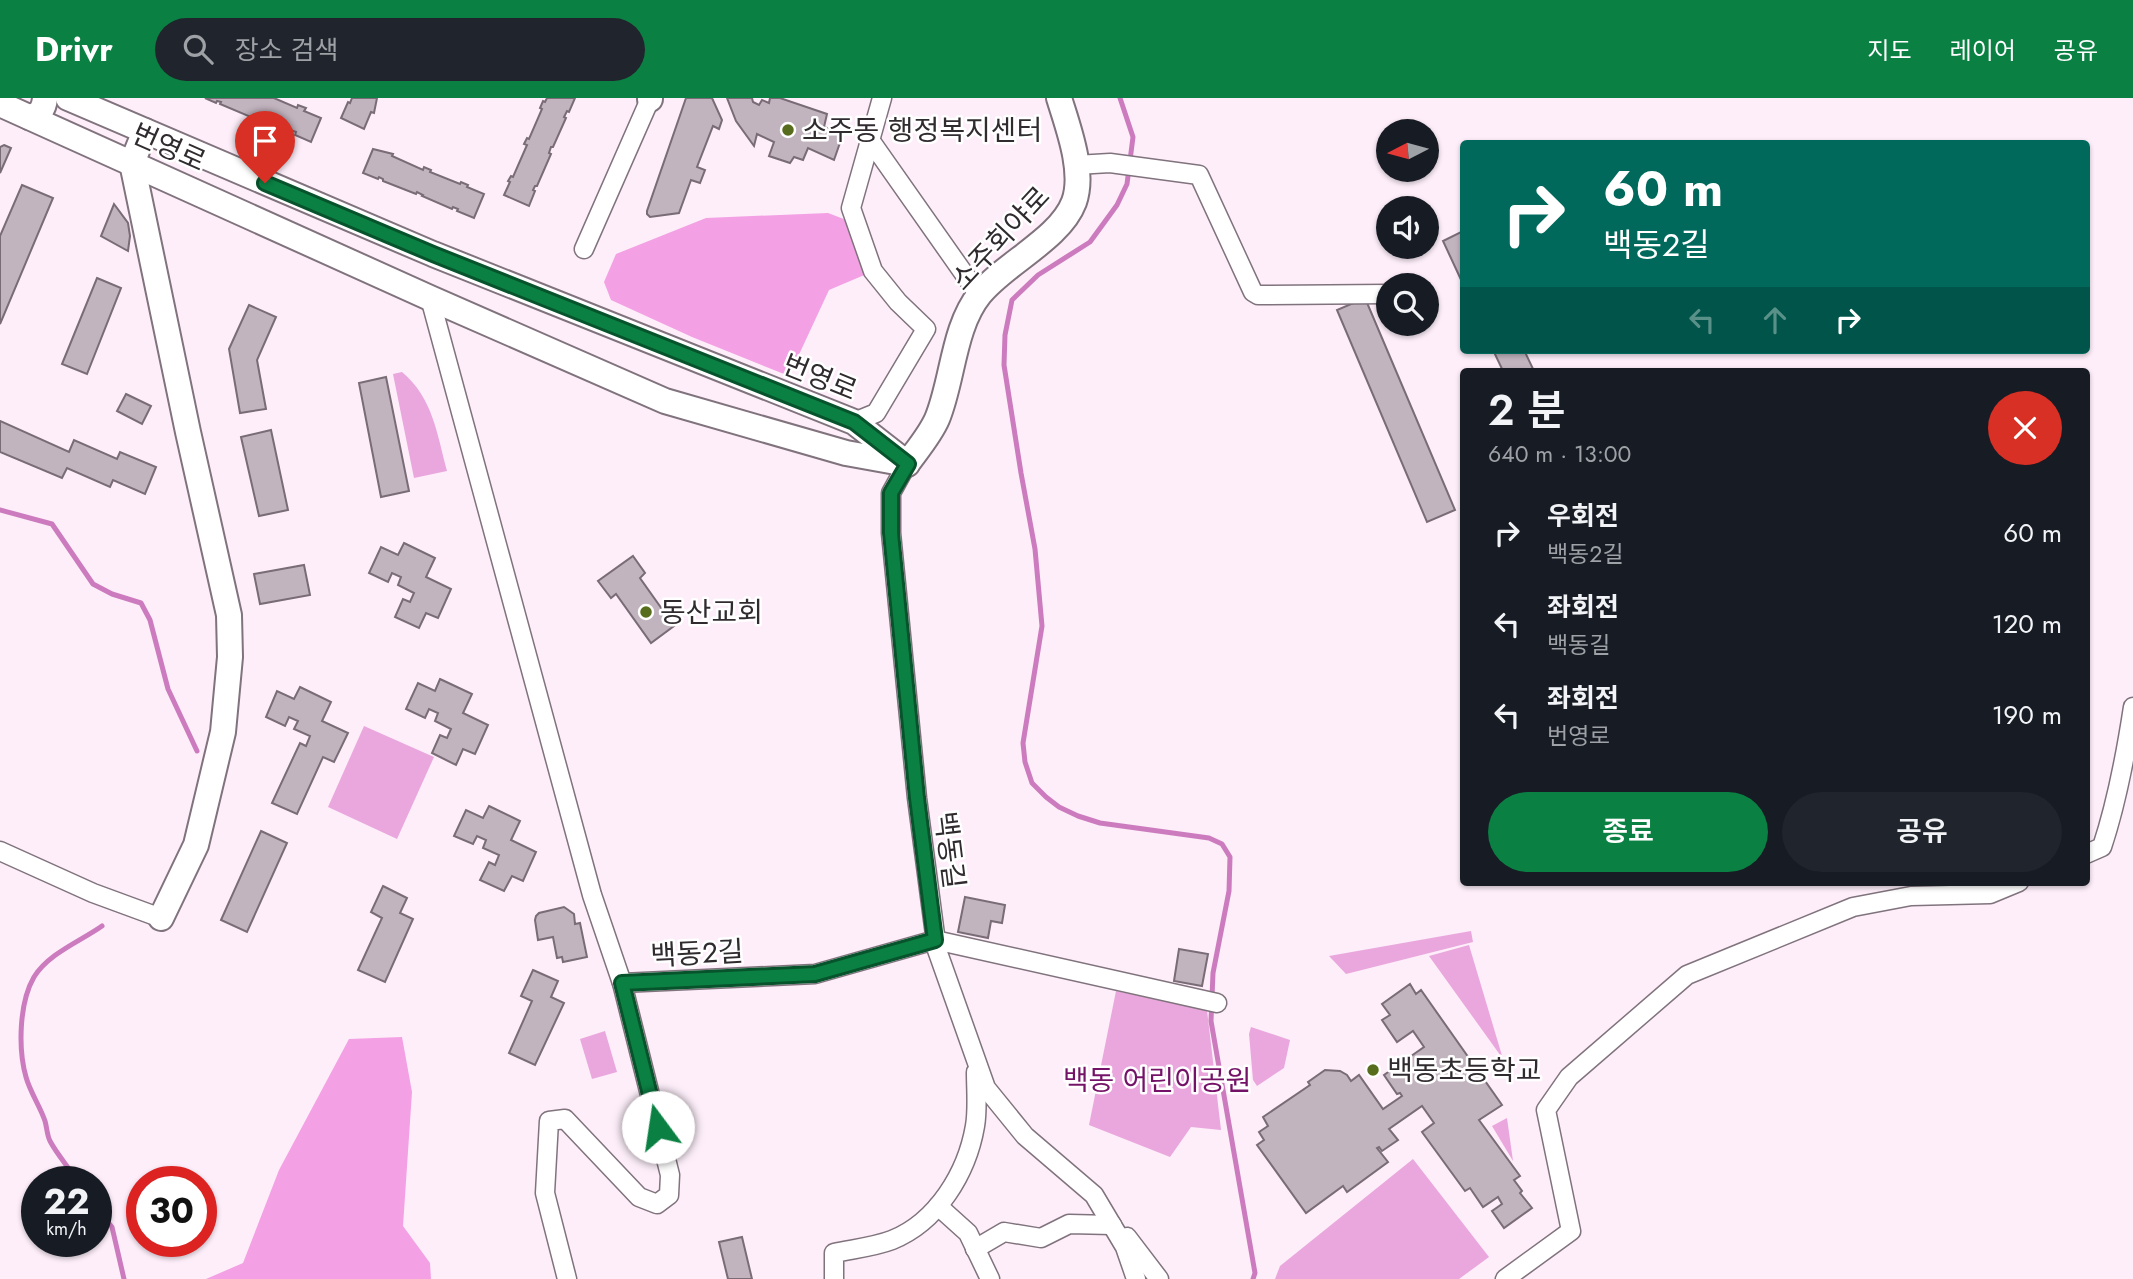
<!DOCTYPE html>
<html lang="ko">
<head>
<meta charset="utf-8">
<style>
  :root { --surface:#171b24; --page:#20242c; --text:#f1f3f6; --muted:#9ea1a6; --accent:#0b8043 }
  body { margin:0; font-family:Jost,"Noto Sans KR",sans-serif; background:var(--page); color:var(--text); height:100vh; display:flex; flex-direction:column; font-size:26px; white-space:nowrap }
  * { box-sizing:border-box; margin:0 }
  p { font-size:23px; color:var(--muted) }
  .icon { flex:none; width:38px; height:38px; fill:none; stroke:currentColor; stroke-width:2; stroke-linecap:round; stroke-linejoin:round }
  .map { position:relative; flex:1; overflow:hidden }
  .sheet { position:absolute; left:1460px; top:270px; width:630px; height:518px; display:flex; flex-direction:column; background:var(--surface); border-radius:7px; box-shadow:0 2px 5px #0004 }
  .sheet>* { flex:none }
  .banner { position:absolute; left:1460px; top:42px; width:630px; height:214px; border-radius:7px; box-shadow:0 2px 5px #0004; background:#00695c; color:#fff; overflow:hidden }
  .needle { width:46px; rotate:264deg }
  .tools { position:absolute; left:1376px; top:21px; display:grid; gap:14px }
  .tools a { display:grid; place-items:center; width:63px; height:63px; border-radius:50%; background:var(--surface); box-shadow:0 2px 5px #0004; font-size:35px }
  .speed { position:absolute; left:21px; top:1068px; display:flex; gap:14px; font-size:35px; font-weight:700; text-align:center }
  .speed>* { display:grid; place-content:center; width:91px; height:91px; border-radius:50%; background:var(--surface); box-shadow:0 2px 5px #0004; line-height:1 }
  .speed small { font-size:18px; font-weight:400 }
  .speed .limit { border:10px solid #d22; background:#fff; color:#111 }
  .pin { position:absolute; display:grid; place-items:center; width:60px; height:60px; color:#fff; margin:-72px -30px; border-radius:50% 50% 50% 0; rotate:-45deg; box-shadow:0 0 7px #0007 }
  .pin .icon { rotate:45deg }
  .me { position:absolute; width:77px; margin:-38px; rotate:346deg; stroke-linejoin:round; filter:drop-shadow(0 0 5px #0008) }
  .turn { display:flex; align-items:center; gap:24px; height:147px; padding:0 28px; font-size:32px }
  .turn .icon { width:91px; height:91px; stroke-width:2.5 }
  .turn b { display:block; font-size:49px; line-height:60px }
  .lanes { display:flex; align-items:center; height:66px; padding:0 28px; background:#0003; justify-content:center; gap:35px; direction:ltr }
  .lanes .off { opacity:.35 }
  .round { display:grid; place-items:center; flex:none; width:74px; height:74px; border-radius:37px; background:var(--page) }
  .overview { display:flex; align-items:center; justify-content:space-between; height:119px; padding:0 28px }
  h1 { font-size:42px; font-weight:600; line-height:52px }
  .action { display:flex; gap:14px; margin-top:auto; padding:14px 28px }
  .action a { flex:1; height:80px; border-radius:42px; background:var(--accent); color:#fff; font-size:28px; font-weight:600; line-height:80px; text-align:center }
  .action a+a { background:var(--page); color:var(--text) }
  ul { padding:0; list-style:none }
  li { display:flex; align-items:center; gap:21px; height:91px; padding:0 28px }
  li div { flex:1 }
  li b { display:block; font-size:26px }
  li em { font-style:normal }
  header { display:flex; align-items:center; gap:42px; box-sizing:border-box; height:98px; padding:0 35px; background:var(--accent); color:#fff }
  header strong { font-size:33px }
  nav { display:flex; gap:38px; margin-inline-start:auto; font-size:24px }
  .search { width:490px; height:63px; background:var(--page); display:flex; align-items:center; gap:18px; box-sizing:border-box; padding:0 24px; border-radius:38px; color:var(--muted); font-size:26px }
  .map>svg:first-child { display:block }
</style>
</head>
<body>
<header>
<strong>Drivr</strong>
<div class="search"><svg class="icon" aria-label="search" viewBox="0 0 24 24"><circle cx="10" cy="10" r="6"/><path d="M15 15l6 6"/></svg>장소 검색</div>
<nav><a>지도</a><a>레이어</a><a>공유</a></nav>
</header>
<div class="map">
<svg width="2133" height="1181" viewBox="0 0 2133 1181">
  <rect width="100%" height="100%" fill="#fdeef9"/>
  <g fill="#eaa7dd">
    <path d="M402,274C433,300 437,336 447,373L414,380L393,276Z"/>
    <path d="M364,628L434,659L397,741L328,709Z"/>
    <path d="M1471,833L1473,844L1346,876L1329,858Z"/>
    <path d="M1469,847L1503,961L1429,858Z"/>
    <path d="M1116,893L1207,912L1221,1032L1191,1029L1170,1059L1089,1027Z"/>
    <path d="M1251,929L1290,942L1284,970L1257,988L1253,982L1249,936Z"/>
    <path d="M605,933L617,974L592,981L580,941Z"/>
    <path d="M1507,1020L1513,1063L1492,1028Z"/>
    <path d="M1413,1061L1489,1159L1459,1181H1275L1280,1168Z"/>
  </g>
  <g fill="#f3a0e4">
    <path d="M828,115L849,123L869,175L829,192L789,278L692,239L611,202L604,184L616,156L706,120Z"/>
    <path d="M402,939L412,994L403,1128L430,1165L431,1181H206L243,1165L279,1072L349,941Z"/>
  </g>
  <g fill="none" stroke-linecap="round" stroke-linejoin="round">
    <g stroke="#cc7cbe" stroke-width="5">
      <path d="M1120,0L1133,39L1127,86L1117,107L1090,144L1038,177L1012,202L1005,237L1004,267L1021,375L1035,451L1042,528L1023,645L1025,664L1032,685L1046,699L1059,709L1078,718L1100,725L1209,740L1222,746L1230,759L1229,793L1213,875L1211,923L1255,1175L1253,1181"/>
      <path d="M0,412L52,426L93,486L112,496L141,505L150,522L168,591L197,653"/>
      <path d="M77,1083C69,1069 58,1058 50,1043C47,1037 47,1030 45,1023C40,1008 30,994 26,979C18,951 19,905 34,879C49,855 81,843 102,828"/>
      <path d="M96,1110L112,1129L124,1181"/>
    </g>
  </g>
  <g fill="#c2b4bf" stroke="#796c76" stroke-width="2">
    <path d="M205,0H274L297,10L298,7L306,10L304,13L321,20L311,44L295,37L296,34L290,32L289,34L259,22L260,20L254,17L253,20L220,6L221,4L217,3L216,5Z"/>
    <path d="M352,0H377L374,15L371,14L364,31L341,20L348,4L350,5Z"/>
    <path d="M547,0H575L569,14L567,13L564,19L566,20L553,49H551L549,55L551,56L537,88H535L533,92L535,93L529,108L504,97L510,84L508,83L511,78L513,79L527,47L524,46L527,40L529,41L542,11L540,10L543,3L545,4Z"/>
    <path d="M686,0H712L722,22L719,31L713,28L697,69L705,72L700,85L691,82L679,115L650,119L647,116V113Z"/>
    <path d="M727,0H752L753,4L759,7L762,2L769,5L770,0H780L827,16L824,29L843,36L834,62L808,50L803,62L794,59L790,65L769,58L774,44L757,36L754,48L736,23Z"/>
    <path d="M4,47L11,50L0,75V49Z"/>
    <path d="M373,51L393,56L392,58L423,72L424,69L431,72L430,74L460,86L461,84L468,87L467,89L484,96L474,120L457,113L458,111L453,109L452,111L422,98L423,97L417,94L416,96L383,83V81L379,79L378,81L363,75Z"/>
    <path d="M22,87L53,100L0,226V138Z"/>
    <path d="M114,106L128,125L130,138L128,153L101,138Z"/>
    <path d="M1463,133V186L1443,143Z"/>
    <path d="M97,180L121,190L87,276L62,266Z"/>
    <path d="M1365,200L1455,412L1427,424L1337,212Z"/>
    <path d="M249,207L276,219L257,262L266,311L240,315L229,251Z"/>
    <path d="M1493,252H1524L1534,273H1503Z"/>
    <path d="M386,279L409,393L381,399L359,285Z"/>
    <path d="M126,296L151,308L142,326L117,313Z"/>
    <path d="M0,323L69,354L74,342L117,361L120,354L156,369L145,396L113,382L110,389L67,370L62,380L0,354Z"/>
    <path d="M271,332L288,412L259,418L241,339Z"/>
    <path d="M404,445L435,460L426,479L451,491L438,520L426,515L419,530L395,519L403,501L410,504L414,495L398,487L401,479L392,475L388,484L369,475L381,449L398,457Z"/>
    <path d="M633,458L645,475L640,480L674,528L651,545L616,496L611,500L598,483Z"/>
    <path d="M304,467L310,497L260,506L254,476Z"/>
    <path d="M440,581L472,596L463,615L488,627L475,656L463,651L456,667L432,655L440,637L447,640L451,631L435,623L438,615L429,611L425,620L406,611L418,585L435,593Z"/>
    <path d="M300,589L331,604L322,623L348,635L334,664L323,659L297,716L272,705L300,645L306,648L310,638L294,631L298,623L289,619L285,628L266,619L277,593L294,601Z"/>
    <path d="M489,708L520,723L511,742L536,754L523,783L512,778L504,793L480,782L489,764L495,767L499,757L483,750L486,742L477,738L473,746L454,738L466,712L483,720Z"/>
    <path d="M261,733L287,745L247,834L221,822Z"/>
    <path d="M383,788L407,800L400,815L413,821L385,884L358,872L382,820L371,814Z"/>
    <path d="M965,799L1005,807L1002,825L991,823L988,840L958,834Z"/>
    <path d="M564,809L574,816L575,826L580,825L587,859L563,864L562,859L557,860L553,839L538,842L535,822L536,818L539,815Z"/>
    <path d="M1179,851L1208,856L1202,888L1174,883Z"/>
    <path d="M533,872L558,883L551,899L564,905L535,967L509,955L532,903L521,898Z"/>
    <path d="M1410,886L1416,896L1421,892L1502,1007L1479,1022L1520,1078L1514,1082L1522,1093L1520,1095L1532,1110L1504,1130L1492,1113L1502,1106L1498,1099L1483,1109L1470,1090L1465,1093L1422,1034L1434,1025L1422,1008L1389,1031L1398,1042L1382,1053L1379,1049L1377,1050L1388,1064L1347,1094L1343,1088L1306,1115L1257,1047L1264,1042L1259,1034L1268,1028L1263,1019L1310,987L1308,984L1325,972L1340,973L1347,977L1351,983L1359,977L1383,1011L1402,998L1400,995L1397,996L1384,977L1424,949L1413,933L1397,944L1382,922L1390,917L1382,906Z"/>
    <path d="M742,1139L752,1181H728L719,1144Z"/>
  </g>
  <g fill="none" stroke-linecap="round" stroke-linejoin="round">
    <g stroke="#80737d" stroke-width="21">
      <g id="street">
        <path d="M870,42L979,197"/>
        <path d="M1076,67L1110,65L1199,77L1253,194L1258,197L1388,196"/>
        <path d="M584,151L650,1"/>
        <path d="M430,200L592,797L622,885"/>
        <path d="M854,324L876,315L926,231L898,204L873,173L851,110L882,0"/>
        <path d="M907,366L891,395V435L917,700L937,852L986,990L1025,1038L1094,1097L1125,1149L1136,1181"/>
        <path d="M0,753L93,795L161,820"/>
        <path d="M2086,756L2102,749C2117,704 2126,655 2133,609"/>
        <path d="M938,1108L968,1135L990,1181"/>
        <path d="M1127,1139L1159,1181"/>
        <path d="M975,1151L1004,1134L1041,1140L1069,1126L1112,1127"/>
        <path d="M567,1181L545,1095L549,1023L565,1021L639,1099L657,1106L669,1097L670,1077L622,885L815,876L935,842L1217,905"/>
        <path d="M834,1181V1155C852,1151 874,1149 892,1142C937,1124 967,1075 975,1028C978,1011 976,992 976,974"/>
        <path d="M1505,1181L1571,1133L1546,1012L1569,979L1687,877L1853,809L1911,798L1990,796L2019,784"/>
      </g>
    </g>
    <g stroke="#80737d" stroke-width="28">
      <g id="secondary">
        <path d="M68,0L433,156L854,324L904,363"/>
        <path d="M650,1V0"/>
        <path d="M0,6L430,200L665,303L846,355L907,366"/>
        <path d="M29,19C40,17 44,11 45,0"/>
        <path d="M145,33L132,65L188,334L229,517L230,559L223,634L196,747L161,820"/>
        <path d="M907,366C917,352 930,337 937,321C953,283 953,229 980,196C1005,165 1060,141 1074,104C1085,74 1068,29 1059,0"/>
      </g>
    </g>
    <use href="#street" stroke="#fff" stroke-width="18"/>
    <use href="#secondary" stroke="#fff" stroke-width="24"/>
  </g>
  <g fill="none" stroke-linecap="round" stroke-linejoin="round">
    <g stroke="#07532c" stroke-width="18">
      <path id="route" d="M265,85L433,156L854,324L908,366L891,395V435L917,700L935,842L815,876L622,885L658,1029"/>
    </g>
    <use href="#route" stroke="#0b8043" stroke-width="12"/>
  </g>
  <g fill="#576d1d" stroke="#fff" stroke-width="2.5">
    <circle cx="788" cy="32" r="7"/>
    <circle cx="646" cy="514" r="7"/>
    <circle cx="1373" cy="972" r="7"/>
  </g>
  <g text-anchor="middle" stroke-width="5" stroke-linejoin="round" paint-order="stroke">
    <g font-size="28" fill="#302b2f" stroke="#fff" text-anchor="start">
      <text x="802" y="42">소주동 행정복지센터</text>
      <text x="660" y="524">동산교회</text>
      <text x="1387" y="982">백동초등학교</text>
    </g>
    <g font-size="28" fill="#302b2f" stroke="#fff">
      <text transform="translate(169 49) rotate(24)" y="10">번영로</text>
      <text transform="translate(1000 140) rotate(-47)" y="10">소주회야로</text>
      <text transform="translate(820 279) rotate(22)" y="10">번영로</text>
      <text transform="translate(950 752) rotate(83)" y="10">백동길</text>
      <text transform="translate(697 855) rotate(-3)" y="10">백동2길</text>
    </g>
    <g font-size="28" fill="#741268" stroke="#fff">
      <text x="1157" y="992">백동 어린이공원</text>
    </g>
  </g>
</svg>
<div class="tools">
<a><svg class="needle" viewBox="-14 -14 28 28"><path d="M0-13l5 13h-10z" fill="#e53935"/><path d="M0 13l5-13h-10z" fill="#9ea1a6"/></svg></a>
<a><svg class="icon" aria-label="sound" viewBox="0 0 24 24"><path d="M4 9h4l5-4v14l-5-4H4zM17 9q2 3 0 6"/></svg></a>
<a><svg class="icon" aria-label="search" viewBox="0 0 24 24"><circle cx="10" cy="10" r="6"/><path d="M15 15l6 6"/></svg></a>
</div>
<div class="speed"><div>22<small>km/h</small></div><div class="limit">30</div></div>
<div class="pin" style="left:265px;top:85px;background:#d93025"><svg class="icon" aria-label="arrive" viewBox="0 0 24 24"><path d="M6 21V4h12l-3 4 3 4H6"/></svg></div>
<svg class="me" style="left:658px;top:1029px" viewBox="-20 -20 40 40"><circle r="19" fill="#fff"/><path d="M0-13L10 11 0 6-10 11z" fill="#0b8043"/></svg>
<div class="banner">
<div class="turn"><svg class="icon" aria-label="right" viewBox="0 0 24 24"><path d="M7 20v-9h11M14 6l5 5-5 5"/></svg><div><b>60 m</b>백동2길</div></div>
<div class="lanes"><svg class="icon off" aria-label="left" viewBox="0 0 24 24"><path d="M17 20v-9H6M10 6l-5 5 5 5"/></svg><svg class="icon off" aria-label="ahead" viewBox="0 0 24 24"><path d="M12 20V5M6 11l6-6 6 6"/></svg><svg class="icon" aria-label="right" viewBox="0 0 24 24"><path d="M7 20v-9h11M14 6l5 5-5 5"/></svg></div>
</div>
<section class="sheet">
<div class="overview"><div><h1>2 분</h1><p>640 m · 13:00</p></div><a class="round" style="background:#d93025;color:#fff"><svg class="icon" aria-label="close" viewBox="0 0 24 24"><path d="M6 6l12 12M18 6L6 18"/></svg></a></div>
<ul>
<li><svg class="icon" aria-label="right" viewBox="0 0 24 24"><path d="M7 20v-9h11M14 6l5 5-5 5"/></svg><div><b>우회전</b><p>백동2길</p></div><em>60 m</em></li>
<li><svg class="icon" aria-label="left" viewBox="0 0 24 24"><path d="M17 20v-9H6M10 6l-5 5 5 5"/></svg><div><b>좌회전</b><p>백동길</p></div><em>120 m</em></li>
<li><svg class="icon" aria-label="left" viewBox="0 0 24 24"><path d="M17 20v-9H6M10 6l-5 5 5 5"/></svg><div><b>좌회전</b><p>번영로</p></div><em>190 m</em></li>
</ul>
<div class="action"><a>종료</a><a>공유</a></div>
</section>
</div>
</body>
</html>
